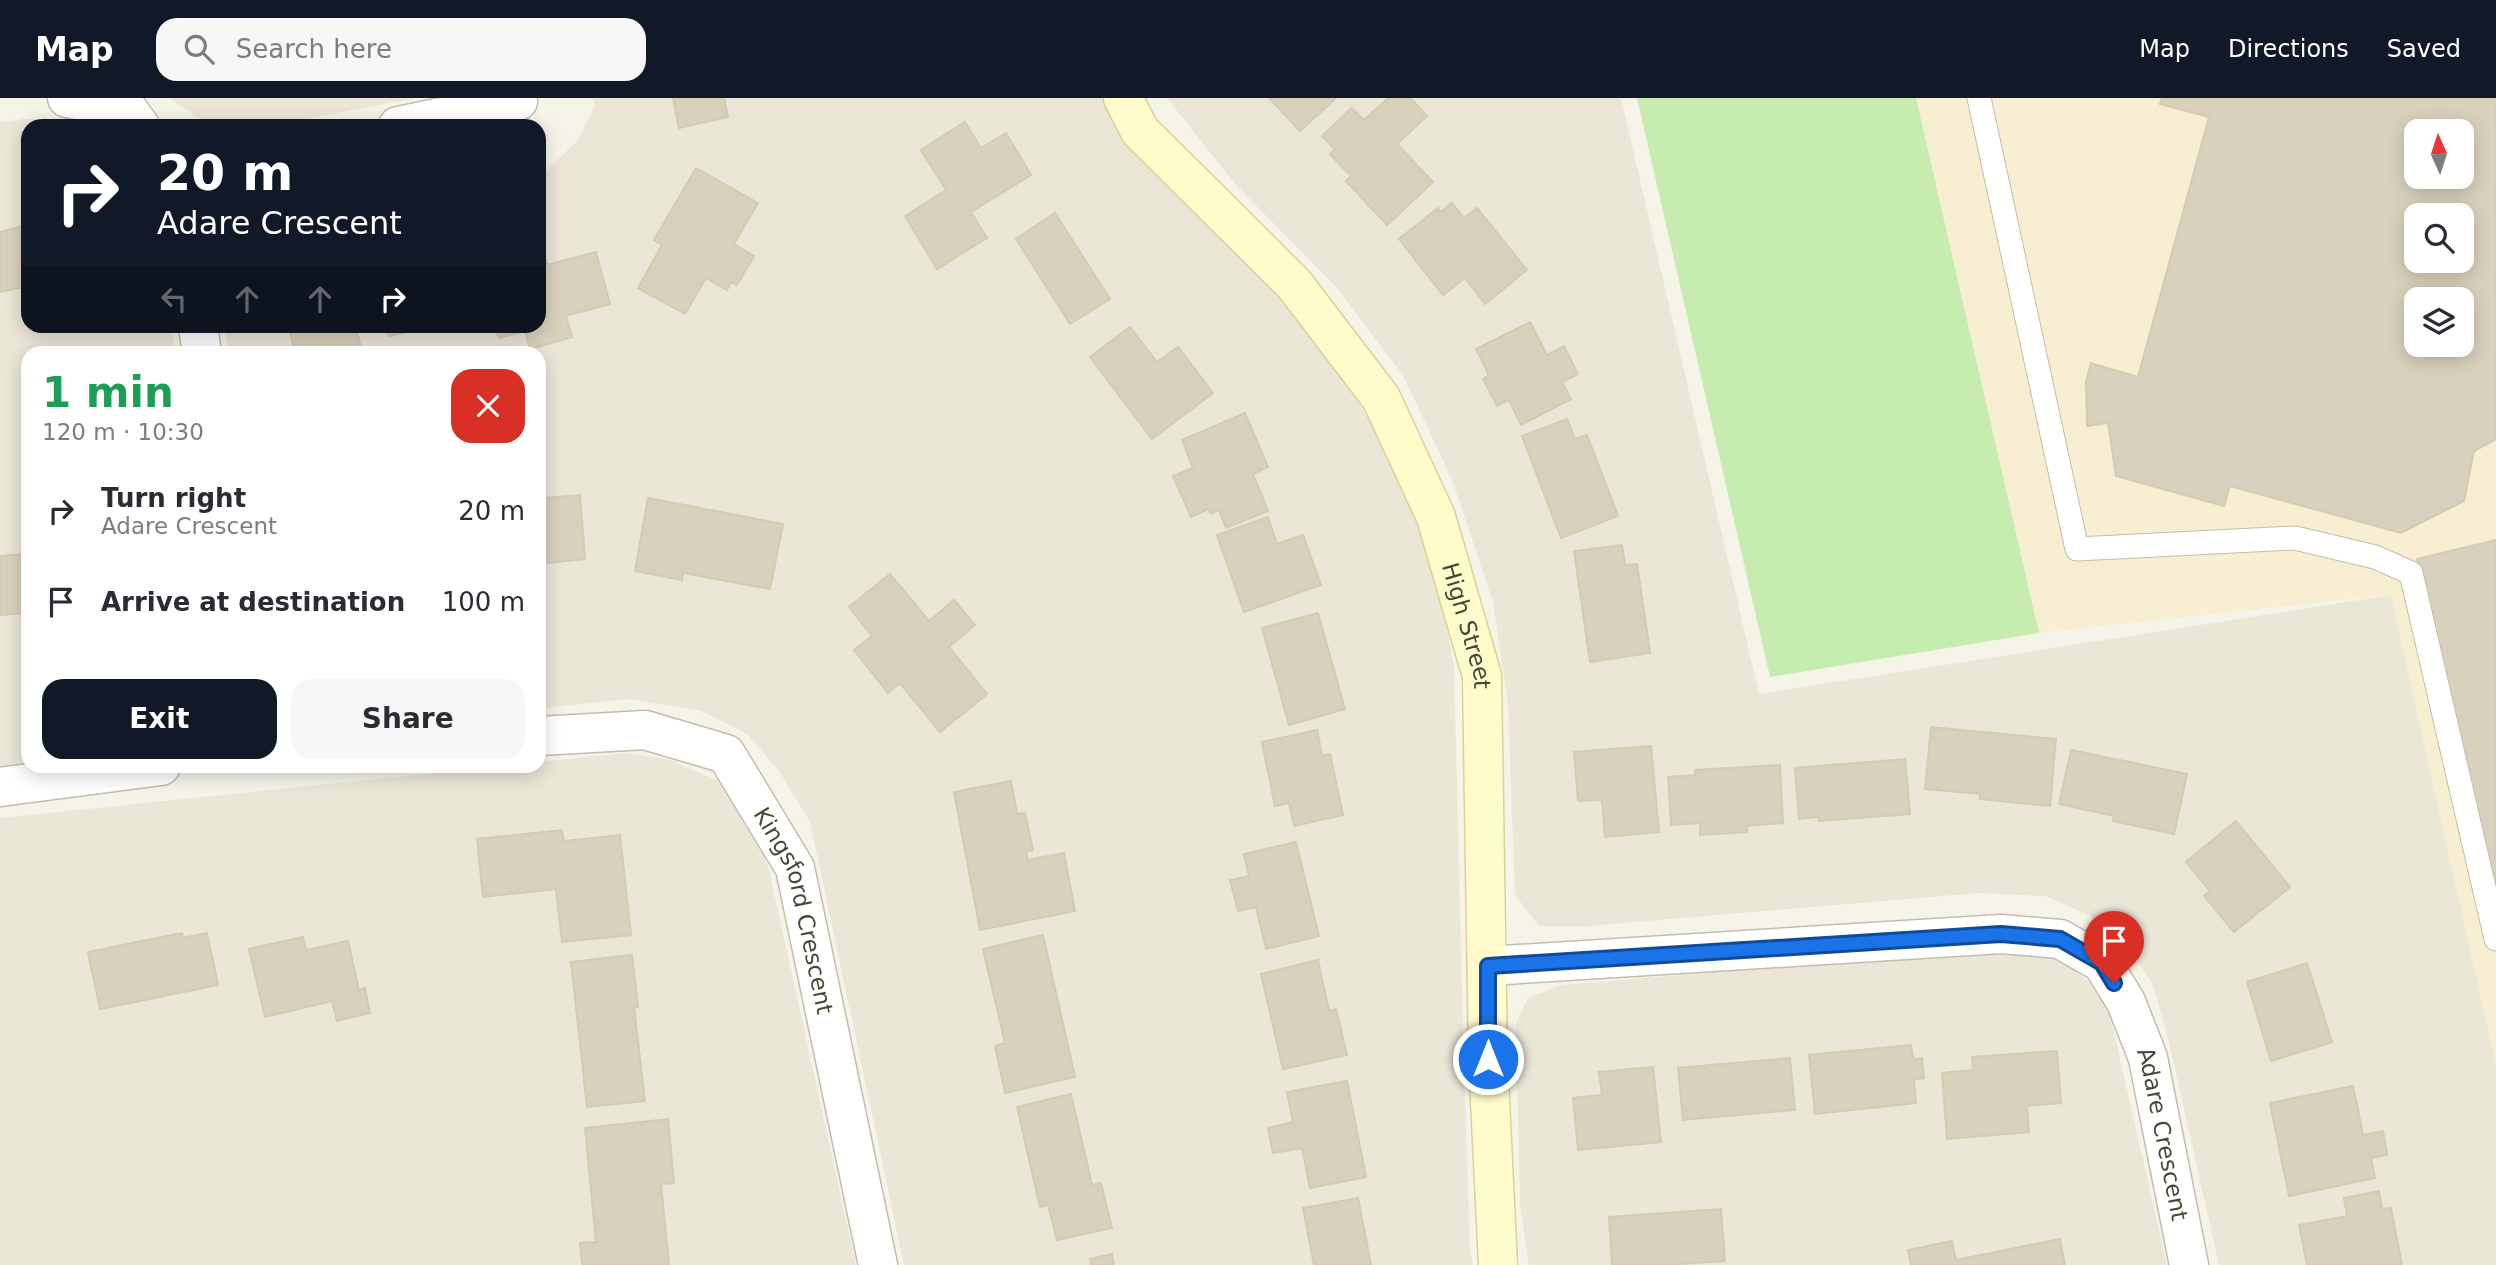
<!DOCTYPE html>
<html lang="en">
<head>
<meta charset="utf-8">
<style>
  :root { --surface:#fff; --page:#f7f7f7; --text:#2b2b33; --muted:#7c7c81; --accent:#111827 }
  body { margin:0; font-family:"DejaVu Sans",sans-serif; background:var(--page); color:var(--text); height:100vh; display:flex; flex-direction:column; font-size:26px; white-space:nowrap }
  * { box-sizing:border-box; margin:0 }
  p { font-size:23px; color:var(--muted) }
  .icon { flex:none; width:38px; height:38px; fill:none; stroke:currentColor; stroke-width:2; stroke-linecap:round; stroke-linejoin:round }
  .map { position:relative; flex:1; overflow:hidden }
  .details { position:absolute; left:21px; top:248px; width:525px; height:427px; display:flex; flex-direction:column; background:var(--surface); border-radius:21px; box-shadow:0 4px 18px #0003 }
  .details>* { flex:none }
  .top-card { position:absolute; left:21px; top:21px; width:525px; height:214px; border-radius:21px; box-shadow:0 4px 18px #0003; background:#111827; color:#fff; overflow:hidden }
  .needle { width:46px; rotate:357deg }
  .buttons { position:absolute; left:2404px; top:21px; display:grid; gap:14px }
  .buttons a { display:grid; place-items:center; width:70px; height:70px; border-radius:14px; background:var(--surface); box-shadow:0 4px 18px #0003; font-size:35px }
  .pin { position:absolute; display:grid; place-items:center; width:60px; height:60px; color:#fff; margin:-72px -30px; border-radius:50% 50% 50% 0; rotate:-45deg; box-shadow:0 0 7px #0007 }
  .pin .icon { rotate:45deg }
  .me { position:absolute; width:77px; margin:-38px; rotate:0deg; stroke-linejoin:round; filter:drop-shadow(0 0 5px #0008) }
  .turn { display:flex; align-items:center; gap:24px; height:147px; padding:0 21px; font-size:32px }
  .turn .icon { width:91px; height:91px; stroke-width:2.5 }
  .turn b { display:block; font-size:49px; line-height:60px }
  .lanes { display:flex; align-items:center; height:66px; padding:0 21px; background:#0003; justify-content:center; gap:35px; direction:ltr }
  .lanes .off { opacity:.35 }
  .round { display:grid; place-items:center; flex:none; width:74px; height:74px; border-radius:21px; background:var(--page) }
  .head { display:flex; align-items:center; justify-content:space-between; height:119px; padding:0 21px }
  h1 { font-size:42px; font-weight:700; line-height:52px; color:#1e9e55 }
  .action { display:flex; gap:14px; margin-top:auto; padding:14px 21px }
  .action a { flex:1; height:80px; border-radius:21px; background:var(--accent); color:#fff; font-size:28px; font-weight:700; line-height:80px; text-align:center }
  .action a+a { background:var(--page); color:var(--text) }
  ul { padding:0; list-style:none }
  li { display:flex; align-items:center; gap:21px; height:91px; padding:0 21px }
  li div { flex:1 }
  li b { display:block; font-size:26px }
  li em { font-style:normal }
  header { display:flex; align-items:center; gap:42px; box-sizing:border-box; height:98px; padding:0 35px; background:var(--accent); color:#fff }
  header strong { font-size:33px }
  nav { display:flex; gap:38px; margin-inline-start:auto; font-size:24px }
  .search { width:490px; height:63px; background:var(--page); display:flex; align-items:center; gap:18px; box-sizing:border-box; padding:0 24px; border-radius:21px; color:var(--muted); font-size:26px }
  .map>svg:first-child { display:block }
</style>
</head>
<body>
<header>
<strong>Map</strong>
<div class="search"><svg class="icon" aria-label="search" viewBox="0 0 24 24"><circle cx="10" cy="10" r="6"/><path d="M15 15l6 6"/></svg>Search here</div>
<nav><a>Map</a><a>Directions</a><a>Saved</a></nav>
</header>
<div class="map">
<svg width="2496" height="1167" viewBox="0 0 2496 1167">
  <rect width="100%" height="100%" fill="#f6f4e9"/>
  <g fill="#eae7d7">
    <path d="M169,0H416L271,28H234L204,24Z"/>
    <path d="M591,0H1101L1159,76L1260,179L1326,252L1369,321L1412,402L1440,491L1454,569L1464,969L1470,1152L1473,1167H904L810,724L779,673L747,636L699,612L627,601L539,611V256L229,255L224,228H539V77L543,76L579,41L595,7Z"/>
    <path d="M1167,0H1621L1759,596L2391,497L2496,967V1167H2219L2169,944L2153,887L2129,851L2091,818L2045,798L1978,795L1587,828H1539L1515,797L1508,606L1493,504L1453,384L1403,277L1337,190L1236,87Z"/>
    <path d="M24,21L69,22L88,28H28V228H171L176,255L28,256V665L0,668V24Z"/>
    <path d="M626,655L667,661L717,682L748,717L769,772L856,1167H0V720L494,669L539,668V664Z"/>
    <path d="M2008,849L2054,858L2087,882L2109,913L2167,1167H1529L1520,1108L1516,925L1528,900L1562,887Z"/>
  </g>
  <path fill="#f8efd3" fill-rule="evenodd" d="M1916,0H2496V967L2391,497L2039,535ZM2417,33H2462V79H2417ZM2417,117H2462V163H2417ZM2417,201H2462V247H2417Z"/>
  <path fill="#c7ecaf" d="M1637,0H1916L2039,535L1770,579Z"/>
  <g fill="#d8d2bd" stroke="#d4cbb0" stroke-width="2" fill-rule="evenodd">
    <path d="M673,0H724L728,19L679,30Z"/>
    <path d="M1269,0H1336L1300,33Z"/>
    <path d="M1388,0H1410L1427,18L1397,46L1433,84L1387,127L1346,83L1351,78L1330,56L1335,51L1322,38L1352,10L1364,22Z"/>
    <path d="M2162,0H2496V341L2474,353L2464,403L2401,435L2230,388L2224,408L2116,378L2108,325L2087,328L2086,284L2091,265L2138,279L2209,19L2160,6ZM2417,33H2462V79H2417ZM2417,117H2462V163H2417ZM2417,201H2462V247H2417Z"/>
    <path d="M965,24L981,50L1006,35L1031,77L971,114L987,140L937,171L905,118L946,92L921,52Z"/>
    <path d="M696,70L758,105L734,146L754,158L737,187L731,184L727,192L706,180L685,216L638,190L662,147L654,142Z"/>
    <path d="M1452,105L1464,120L1477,110L1527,172L1485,206L1465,180L1443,197L1399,141L1438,110L1441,114Z"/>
    <path d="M1055,115L1110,201L1070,226L1016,141Z"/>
    <path d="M28,127V188L0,194V134Z"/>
    <path d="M596,154L610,206L566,218L572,239L530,251L525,233L499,240L495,228H539V164L546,162L547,167Z"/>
    <path d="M1530,224L1547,257L1564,248L1578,276L1562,284L1571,301L1521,327L1509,302L1497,308L1483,281L1489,277L1476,251Z"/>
    <path d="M280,228H356L362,256H295L289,228L280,230Z"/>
    <path d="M386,228H419V231L389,238Z"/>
    <path d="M1130,229L1157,264L1178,249L1213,295L1152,341L1090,259Z"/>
    <path d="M1245,315L1268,369L1253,376L1268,413L1226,430L1219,412L1211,416L1208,411L1191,419L1173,378L1193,370L1182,342Z"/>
    <path d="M1567,321L1575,341L1587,337L1618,418L1561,440L1522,338Z"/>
    <path d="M539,387H544L545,400L580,397L585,461L539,466Z"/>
    <path d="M648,400L783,426L770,491L683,475L682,482L635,473Z"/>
    <path d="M1268,419L1277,446L1303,437L1321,487L1244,514L1217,437Z"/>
    <path d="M2496,442V799L2417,461Z"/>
    <path d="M1622,447L1625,467L1637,466L1650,555L1590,564L1574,453Z"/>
    <path d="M24,456L28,515L0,517V458Z"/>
    <path d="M890,476L929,523L954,502L975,527L949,549L987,596L940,634L900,585L888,595L854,552L872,538L849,509Z"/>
    <path d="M1318,515L1345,611L1289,627L1262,530Z"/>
    <path d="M1931,629L2056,641L2050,708L1980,701V696L1925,691Z"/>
    <path d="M1317,632L1322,658L1330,656L1343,717L1294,728L1289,705L1275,708L1262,644Z"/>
    <path d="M1651,648L1659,734L1605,739L1602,702L1578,703L1574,654Z"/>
    <path d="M2071,652L2187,676L2174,736L2113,723L2114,718L2059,706Z"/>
    <path d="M1905,661L1910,716L1819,723L1818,719L1799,721L1795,670Z"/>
    <path d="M1780,667L1783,725L1747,728V734L1700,737V725L1671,727L1668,679L1695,677V672Z"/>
    <path d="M1011,683L1017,716L1025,715L1033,752L1026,754L1028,762L1064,755L1075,813L980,832L954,694Z"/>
    <path d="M2236,723L2290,789L2234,834L2204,798L2210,793L2186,764Z"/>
    <path d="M562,732L564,743L620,737L631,837L562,844L556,791L483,799L477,741Z"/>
    <path d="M1296,744L1319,838L1266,851L1256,809L1238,813L1230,782L1249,778L1244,756Z"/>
    <path d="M182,835L183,840L207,835L218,887L100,911L88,854Z"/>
    <path d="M1043,837L1075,979L1005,995L995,948L1005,945L983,851Z"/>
    <path d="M303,839L306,852L348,843L359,892L365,890L370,915L337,923L332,903L265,919L249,851Z"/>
    <path d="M632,857L638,909H634L645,1003L587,1009L571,864Z"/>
    <path d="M1318,862L1329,913L1336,911L1347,957L1283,971L1261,876Z"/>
    <path d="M2307,865L2332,944L2271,963L2247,884Z"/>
    <path d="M1911,947L1913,962L1922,960L1924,980L1914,981L1916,1005L1815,1016L1809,957Z"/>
    <path d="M2057,953L2061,1005L2027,1008L2029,1034L1947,1041L1942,975L1973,972L1972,959Z"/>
    <path d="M1790,960L1795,1012L1683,1022L1678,970Z"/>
    <path d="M1653,969L1661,1044L1578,1052L1573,1000L1602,997L1599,974Z"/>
    <path d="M1347,983L1366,1079L1310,1090L1302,1050L1273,1055L1268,1030L1293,1024L1287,994Z"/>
    <path d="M2353,988L2363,1037L2383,1033L2387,1057L2371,1060L2375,1080L2289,1098L2270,1005Z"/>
    <path d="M1071,996L1092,1087L1101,1085L1112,1130L1057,1142L1048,1107L1040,1109L1017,1009Z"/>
    <path d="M668,1021L674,1085L661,1086L669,1167H582L580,1145L596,1144L585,1030Z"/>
    <path d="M2379,1093L2382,1111L2391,1110L2402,1167H2307L2299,1127L2347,1118L2344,1100Z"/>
    <path d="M1358,1100L1371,1167H1314L1303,1110Z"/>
    <path d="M1721,1111L1725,1163L1664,1167H1612L1609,1119Z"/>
    <path d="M2060,1141L2065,1167H1911L1908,1152L1952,1143L1956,1162Z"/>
    <path d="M1112,1156L1114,1167H1091L1090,1161Z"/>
  </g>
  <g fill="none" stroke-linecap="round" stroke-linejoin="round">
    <g stroke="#c2beab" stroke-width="25">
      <path id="lane" d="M1979,0L2077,451L2295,440L2375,459L2411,475L2496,841"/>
    </g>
    <g stroke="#c2beab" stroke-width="41">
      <g id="street">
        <path d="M67,0L129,13L140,28"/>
        <path d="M398,28L518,3"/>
        <path d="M198,228L202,256"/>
        <path id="s1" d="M539,638L645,632L726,656L795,770L878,1167"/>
        <path d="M0,689L161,668"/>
        <path id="s2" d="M1488,868L2001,836L2060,841L2102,865L2126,904L2148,960L2189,1167"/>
      </g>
    </g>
    <g stroke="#d9d296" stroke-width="41">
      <g id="secondary">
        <path id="s3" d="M1123,0L1140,33L1294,186L1381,300L1436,419L1482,578L1488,961L1498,1167"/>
      </g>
    </g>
    <use href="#lane" stroke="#fff" stroke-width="23"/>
    <use href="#street" stroke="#fff" stroke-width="38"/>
    <use href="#secondary" stroke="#fffbca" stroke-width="38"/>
  </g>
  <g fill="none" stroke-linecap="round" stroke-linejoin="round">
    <g stroke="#114b97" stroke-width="18">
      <path id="route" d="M1488,961V868L2001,836L2060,841L2102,865L2114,885"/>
    </g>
    <use href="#route" stroke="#1a73e8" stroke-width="12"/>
  </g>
  <g text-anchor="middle" stroke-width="6" stroke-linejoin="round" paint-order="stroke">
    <g font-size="23" fill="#4a4637" stroke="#fff">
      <text dy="8" stroke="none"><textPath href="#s3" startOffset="642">High Street</textPath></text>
      <text dy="8" stroke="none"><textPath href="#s1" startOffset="364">Kingsford Crescent</textPath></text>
      <text dy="8" stroke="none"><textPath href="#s2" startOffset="805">Adare Crescent</textPath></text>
    </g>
  </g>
</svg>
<div class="buttons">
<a><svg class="needle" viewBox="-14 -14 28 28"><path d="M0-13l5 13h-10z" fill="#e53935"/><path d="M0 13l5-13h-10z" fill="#7c7c81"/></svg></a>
<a><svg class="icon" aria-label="search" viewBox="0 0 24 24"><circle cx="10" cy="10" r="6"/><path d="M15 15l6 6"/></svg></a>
<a><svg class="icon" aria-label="layers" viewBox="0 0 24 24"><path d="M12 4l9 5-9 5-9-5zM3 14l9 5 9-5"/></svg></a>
</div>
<div class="pin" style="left:2114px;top:885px;background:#d93025"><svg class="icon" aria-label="arrive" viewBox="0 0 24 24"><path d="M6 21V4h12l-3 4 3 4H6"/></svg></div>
<svg class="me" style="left:1488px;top:961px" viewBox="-20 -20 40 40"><circle r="17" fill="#1a73e8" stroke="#fff" stroke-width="3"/><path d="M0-11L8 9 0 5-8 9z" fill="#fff"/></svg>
<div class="top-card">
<div class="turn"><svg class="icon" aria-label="right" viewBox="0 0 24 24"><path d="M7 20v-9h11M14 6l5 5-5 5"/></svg><div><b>20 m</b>Adare Crescent</div></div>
<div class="lanes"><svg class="icon off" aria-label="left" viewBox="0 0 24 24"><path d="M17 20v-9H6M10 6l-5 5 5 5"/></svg><svg class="icon off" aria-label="ahead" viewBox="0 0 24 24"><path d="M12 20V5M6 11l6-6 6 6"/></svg><svg class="icon off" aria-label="ahead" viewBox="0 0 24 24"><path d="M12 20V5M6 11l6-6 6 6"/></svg><svg class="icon" aria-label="right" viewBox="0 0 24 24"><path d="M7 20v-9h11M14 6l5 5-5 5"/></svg></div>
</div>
<section class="details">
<div class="head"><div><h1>1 min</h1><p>120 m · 10:30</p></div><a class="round" style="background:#d93025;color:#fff"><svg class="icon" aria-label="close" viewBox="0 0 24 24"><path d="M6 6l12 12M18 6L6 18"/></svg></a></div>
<ul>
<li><svg class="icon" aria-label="right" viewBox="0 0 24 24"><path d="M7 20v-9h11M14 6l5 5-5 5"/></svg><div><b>Turn right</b><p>Adare Crescent</p></div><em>20 m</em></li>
<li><svg class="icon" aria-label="arrive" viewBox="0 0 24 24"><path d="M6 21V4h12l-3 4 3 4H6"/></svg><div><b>Arrive at destination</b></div><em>100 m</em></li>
</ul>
<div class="action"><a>Exit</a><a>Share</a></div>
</section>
</div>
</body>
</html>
